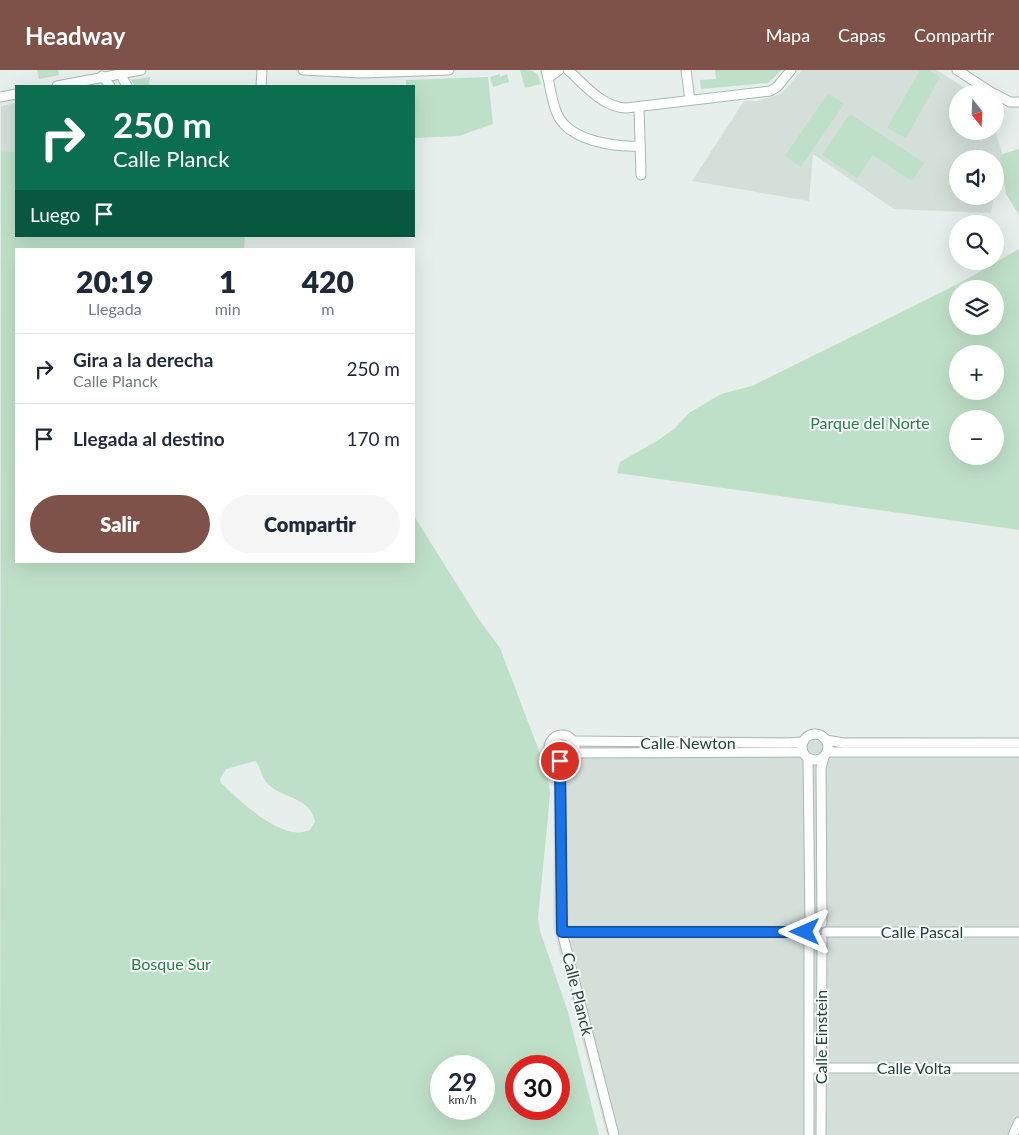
<!DOCTYPE html>
<html lang="es">
<head>
<meta charset="utf-8">
<style>
  :root { --surface:#fff; --page:#f6f6f7; --text:#1f2937; --muted:#747a83; --line:#e0e1e3; --accent:#7f5249 }
  body { margin:0; font-family:Lato,sans-serif; background:var(--page); color:var(--text); height:100vh; display:flex; flex-direction:column; font-size:19px; white-space:nowrap }
  * { box-sizing:border-box; margin:0 }
  p { font-size:16px; color:var(--muted) }
  .icon { flex:none; width:28px; height:28px; fill:none; stroke:currentColor; stroke-width:2; stroke-linecap:round; stroke-linejoin:round }
  .map { position:relative; flex:1; overflow:hidden }
  .sheet { position:absolute; left:15px; top:178px; width:400px; height:315px; display:flex; flex-direction:column; background:var(--surface); border-radius:0px; box-shadow:0 5px 20px #0002 }
  .sheet>* { flex:none }
  .guide { position:absolute; left:15px; top:15px; width:400px; height:152px; border-radius:0px; box-shadow:0 5px 20px #0002; background:#0b6e4f; color:#fff; overflow:hidden }
  .needle { width:32px; rotate:162deg }
  .controls { position:absolute; left:949px; top:15px; display:grid; gap:10px }
  .controls a { display:grid; place-items:center; width:55px; height:55px; border-radius:50%; background:var(--surface); box-shadow:0 5px 20px #0002; font-size:25px }
  .speed { position:absolute; left:430px; top:985px; display:flex; gap:10px; font-size:25px; font-weight:700; text-align:center }
  .speed>* { display:grid; place-content:center; width:65px; height:65px; border-radius:50%; background:var(--surface); box-shadow:0 5px 20px #0002; line-height:1 }
  .speed small { font-size:12px; font-weight:400 }
  .speed .limit { border:8px solid #d22; background:#fff; color:#111 }
  .pin { position:absolute; display:grid; place-items:center; width:42px; height:42px; color:#fff; margin:-21px; border:2px solid #fff; border-radius:50%; box-shadow:0 1px 5px #0007 }
  .me { position:absolute; width:55px; margin:-28px; rotate:270deg; stroke-linejoin:round; filter:drop-shadow(0 0 4px #0008) }
  .turn { display:flex; align-items:center; gap:18px; height:105px; padding:0 15px; font-size:22px }
  .turn .icon { width:65px; height:65px; stroke-width:2.5 }
  .turn b { display:block; font-size:35px; line-height:42px }
  .then { display:flex; align-items:center; height:48px; padding:0 15px; background:#0003; gap:10px; font-size:19px }
  .eta { display:flex; justify-content:space-evenly; align-items:center; height:85px; text-align:center }
  .eta b { font-size:30px; font-weight:800; line-height:35px }
  .cta { display:flex; gap:10px; margin-top:auto; padding:10px 15px }
  .cta a { flex:1; height:58px; border-radius:30px; background:var(--accent); color:#fff; font-size:20px; font-weight:800; line-height:58px; text-align:center }
  .cta a+a { background:var(--page); color:var(--text) }
  ul { padding:0; list-style:none }
  li { display:flex; align-items:center; gap:15px; height:70px; padding:0 15px; border-top:1px solid var(--line) }
  li div { flex:1 }
  li b { display:block; font-size:19px }
  li em { font-style:normal }
  header { display:flex; align-items:center; gap:30px; box-sizing:border-box; height:70px; padding:0 25px; background:var(--accent); color:#fff }
  header strong { font-size:24px }
  nav { display:flex; gap:28px; margin-inline-start:auto; font-size:18px }
  .map>svg:first-child { display:block }
</style>
</head>
<body>
<header>
<strong>Headway</strong>
<nav><a>Mapa</a><a>Capas</a><a>Compartir</a></nav>
</header>
<div class="map">
<svg width="1019" height="1065" viewBox="0 0 1019 1065">
  <rect width="100%" height="100%" fill="#e6efeb"/>
  <g fill="#d4dfda">
    <path d="M802,0H937L974,24H958V61L995,60L1003,86L995,124V89H958V126H994L991,143L894,139L813,84L809,131L692,111L744,31H757L781,24Z"/>
    <path d="M16,33V82L1,81V36Z"/>
    <path d="M579,666L1019,668V1065H607L553,857L554,699Z"/>
  </g>
  <g fill="#bfe0c8" fill-rule="evenodd">
    <path d="M37,0H58L59,5L39,9Z"/>
    <path d="M520,0C534,0 538,1 541,14L525,18Z"/>
    <path d="M715,0H782L768,13L701,19L700,10L716,9Z"/>
    <path d="M920,0H928L940,7L906,68L887,58Z"/>
    <path d="M500,4V7L507,4L509,12L493,17L490,7Z"/>
    <path d="M150,7L149,16H135L131,10Z"/>
    <path d="M488,7L493,54L459,66L414,68V16H406V10Z"/>
    <path d="M828,23L844,34L801,97L785,86Z"/>
    <path d="M850,44L924,93L912,111L873,85L857,108L822,85Z"/>
    <path d="M1019,79V145L1006,124L1000,87L1003,84Z"/>
    <path d="M1,81L16,82V166H245L244,179H16V491H414V446L478,548L500,578L547,702L550,723L548,747L538,848L540,861L568,942L599,1065H0ZM255,691C261,696 261,708 268,714C283,729 311,727 315,752L310,760C281,773 240,730 221,713L220,709L226,699ZM484,996V1039H441V996ZM516,996H559V1039H516Z"/>
    <path d="M1019,179V460L617,403L620,392L657,371L674,359L689,343L721,324L752,316L960,213ZM958,219H995V256H958ZM958,284H995V321H958ZM958,349H995V386H958Z"/>
  </g>
  <g fill="none" stroke-linecap="round" stroke-linejoin="round">
    <g stroke="#a8b8b2" stroke-width="11">
      <g id="minor">
        <path d="M303,0L362,3L449,0"/>
        <path d="M546,0C550,14 551,28 556,41C566,71 614,77 640,76"/>
        <path d="M568,0C585,15 602,37 626,38L770,21L777,17L791,0"/>
        <path d="M686,0L690,30"/>
        <path d="M957,0L994,24"/>
        <path d="M120,3L127,16"/>
        <path d="M102,6L110,16"/>
        <path d="M548,8L559,0"/>
        <path d="M57,16L141,0"/>
        <path d="M261,16L262,0"/>
        <path d="M995,24L1010,32H1019"/>
        <path d="M0,27L16,24"/>
        <path d="M639,37L641,105"/>
        <circle cx="815" cy="677" r="13"/>
        <circle cx="562" cy="678" r="13"/>
        <path d="M826,670L844,673H1019"/>
        <path d="M572,671L787,673L803,672"/>
        <path d="M827,682H1019"/>
        <path d="M574,683L803,682"/>
        <path d="M808,688L810,852"/>
        <path d="M560,691L562,862L614,1065"/>
        <path d="M822,853L821,698L824,687"/>
        <path d="M562,862H805"/>
        <path d="M826,862H1019"/>
        <path d="M809,870V1065"/>
        <path d="M810,998H1019"/>
        <path d="M821,1065L822,869"/>
        <path d="M1013,1065L1019,1052"/>
      </g>
    </g>
    <use href="#minor" stroke="#fff" stroke-width="9"/>
  </g>
  <g fill="none" stroke-linecap="round" stroke-linejoin="round">
    <g stroke="#114b97" stroke-width="12">
      <path id="route" d="M560,691L562,862H805"/>
    </g>
    <use href="#route" stroke="#1a73e8" stroke-width="9"/>
  </g>
  <g text-anchor="middle" stroke-width="4" stroke-linejoin="round" paint-order="stroke">
    <g font-size="16" fill="#2d7a4b" stroke="#f7fbf9">
      <text x="870" y="359">Parque del Norte</text>
      <text x="171" y="900">Bosque Sur</text>
    </g>
    <g font-size="16" fill="#24423a" stroke="#f7fbf9">
      <text x="688" y="679">Calle Newton</text>
      <text x="922" y="868">Calle Pascal</text>
      <text transform="translate(578 924) rotate(76)" y="6">Calle Planck</text>
      <text transform="translate(821 967) rotate(-90)" y="6">Calle Einstein</text>
      <text x="914" y="1004">Calle Volta</text>
    </g>
  </g>
</svg>
<div class="controls">
<a><svg class="needle" viewBox="-14 -14 28 28"><path d="M0-13l5 13h-10z" fill="#e53935"/><path d="M0 13l5-13h-10z" fill="#747a83"/></svg></a>
<a><svg class="icon" aria-label="sound" viewBox="0 0 24 24"><path d="M4 9h4l5-4v14l-5-4H4zM17 9q2 3 0 6"/></svg></a>
<a><svg class="icon" aria-label="search" viewBox="0 0 24 24"><circle cx="10" cy="10" r="6"/><path d="M15 15l6 6"/></svg></a>
<a><svg class="icon" aria-label="layers" viewBox="0 0 24 24"><path d="M12 4l9 5-9 5-9-5zM3 14l9 5 9-5"/></svg></a>
<a>+</a>
<a>−</a>
</div>
<div class="speed"><div>29<small>km/h</small></div><div class="limit">30</div></div>
<div class="pin" style="left:560px;top:691px;background:#d93025"><svg class="icon" aria-label="arrive" viewBox="0 0 24 24"><path d="M6 21V4h12l-3 4 3 4H6"/></svg></div>
<svg class="me" style="left:805px;top:862px" viewBox="-20 -20 40 40"><path d="M0-17L14 15 0 8-14 15z" fill="#1a73e8" stroke="#fff" stroke-width="4"/></svg>
<div class="guide">
<div class="turn"><svg class="icon" aria-label="right" viewBox="0 0 24 24"><path d="M7 20v-9h11M14 6l5 5-5 5"/></svg><div><b>250 m</b>Calle Planck</div></div>
<div class="then">Luego<svg class="icon" aria-label="arrive" viewBox="0 0 24 24"><path d="M6 21V4h12l-3 4 3 4H6"/></svg></div>
</div>
<section class="sheet">
<div class="eta">
<div><b>20:19</b><p>Llegada</p></div>
<div><b>1</b><p>min</p></div>
<div><b>420</b><p>m</p></div>
</div>
<ul>
<li><svg class="icon" aria-label="right" viewBox="0 0 24 24"><path d="M7 20v-9h11M14 6l5 5-5 5"/></svg><div><b>Gira a la derecha</b><p>Calle Planck</p></div><em>250 m</em></li>
<li><svg class="icon" aria-label="arrive" viewBox="0 0 24 24"><path d="M6 21V4h12l-3 4 3 4H6"/></svg><div><b>Llegada al destino</b></div><em>170 m</em></li>
</ul>
<div class="cta"><a>Salir</a><a>Compartir</a></div>
</section>
</div>
</body>
</html>
